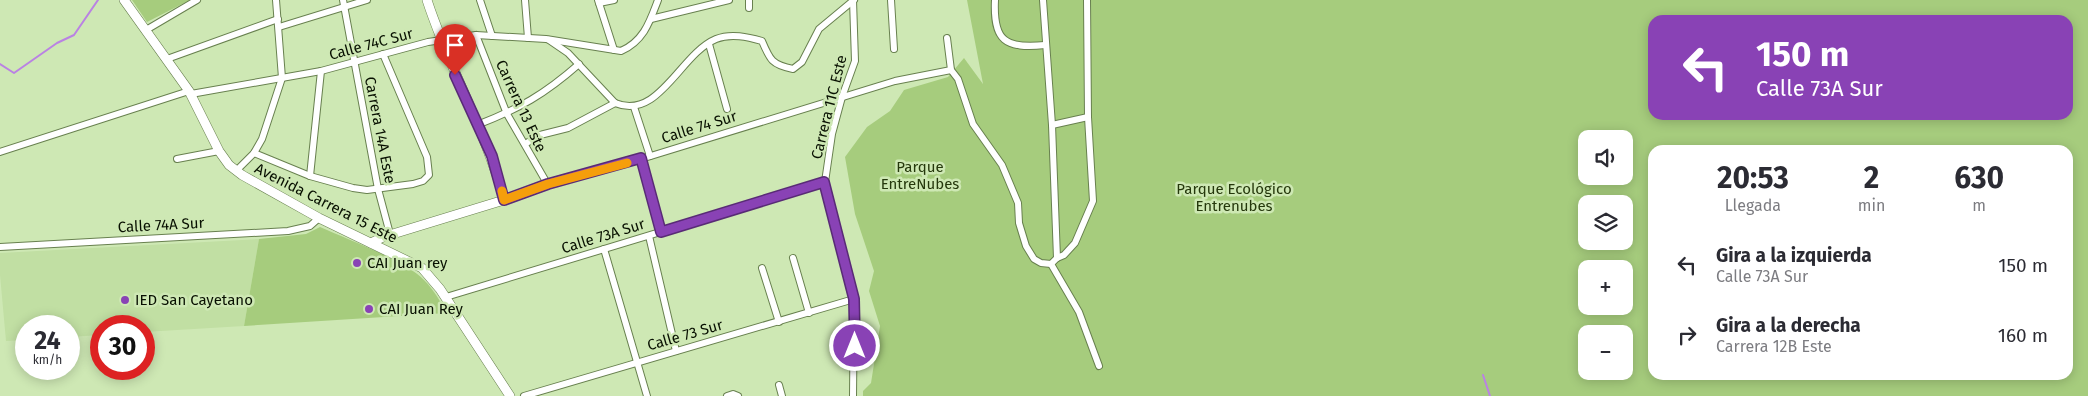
<!DOCTYPE html>
<html lang="es">
<head>
<meta charset="utf-8">
<style>
  :root { --surface:#fff; --page:#f7f7f7; --text:#2b2b33; --muted:#7c7c81 }
  body { margin:0; font-family:"Fira Sans",sans-serif; background:var(--page); color:var(--text); height:100vh; display:flex; flex-direction:column; font-size:19px; white-space:nowrap }
  * { box-sizing:border-box; margin:0 }
  p { font-size:16px; color:var(--muted) }
  .icon { flex:none; width:28px; height:28px; fill:none; stroke:currentColor; stroke-width:2; stroke-linecap:round; stroke-linejoin:round }
  .map { position:relative; flex:1; overflow:hidden }
  .panel { position:absolute; left:1648px; top:145px; width:425px; height:235px; display:flex; flex-direction:column; background:var(--surface); border-radius:15px; box-shadow:0 2px 12px #0003 }
  .panel>* { flex:none }
  .banner { position:absolute; left:1648px; top:15px; width:425px; height:105px; border-radius:15px; box-shadow:0 2px 12px #0003; background:#8942b5; color:#fff; overflow:hidden }
  .tools { position:absolute; left:1578px; top:130px; display:grid; gap:10px }
  .tools a { display:grid; place-items:center; width:55px; height:55px; border-radius:10px; background:var(--surface); box-shadow:0 2px 12px #0003; font-size:25px }
  .speed { position:absolute; left:15px; top:315px; display:flex; gap:10px; font-size:25px; font-weight:700; text-align:center }
  .speed>* { display:grid; place-content:center; width:65px; height:65px; border-radius:50%; background:var(--surface); box-shadow:0 2px 12px #0003; line-height:1 }
  .speed small { font-size:12px; font-weight:400 }
  .speed .limit { border:8px solid #d22; background:#fff; color:#111 }
  .pin { position:absolute; display:grid; place-items:center; width:42px; height:42px; color:#fff; margin:-51px -21px; border-radius:50% 50% 50% 0; rotate:-45deg; box-shadow:0 0 5px #0007 }
  .pin .icon { rotate:45deg }
  .me { position:absolute; width:55px; margin:-28px; rotate:0deg; stroke-linejoin:round; filter:drop-shadow(0 0 4px #0008) }
  .turn { display:flex; align-items:center; gap:18px; height:105px; padding:0 25px; font-size:22px }
  .turn .icon { width:65px; height:65px; stroke-width:2.5 }
  .turn b { display:block; font-size:35px; line-height:42px }
  .eta { display:flex; justify-content:space-evenly; align-items:center; height:85px; text-align:center }
  .eta b { font-size:30px; font-weight:700; line-height:35px }
  ul { padding:0; list-style:none }
  li { display:flex; align-items:center; gap:15px; height:70px; padding:0 25px }
  li div { flex:1 }
  li b { display:block; font-size:19px }
  li em { font-style:normal }
  .map>svg:first-child { display:block }
</style>
</head>
<body>
<div class="map">
<svg width="2088" height="396" viewBox="0 0 2088 396">
  <rect width="100%" height="100%" fill="#cee8b4"/>
  <path fill="#c1dfa3" d="M259,239L244,326L144,332V326H101V335L69,337V326H26V340L6,341L0,275V253Z"/>
  <g fill="#a6cc7d" fill-rule="evenodd">
    <path d="M132,0H190L147,22Z"/>
    <path d="M967,0H2088V396H863V391L871,383L880,326L869,291L874,271L855,214L845,157L867,127L890,111L904,90L948,77L964,58L983,84ZM1652,20H2068V115H1652ZM1586,139H1624V176H1586ZM1652,150H2068V375H1652ZM1586,204H1624V241H1586ZM1586,269H1624V306H1586ZM1586,334H1624V371H1586Z"/>
    <path d="M320,227C347,239 406,261 424,280C434,290 440,301 447,313L244,326L259,239L306,234Z"/>
  </g>
  <g fill="none" stroke-linecap="round" stroke-linejoin="round">
    <g stroke="#ba82e3" stroke-width="2">
      <path d="M0,64L14,73L57,43L74,35L98,0"/>
      <path d="M1483,375L1490,396"/>
    </g>
    <g stroke="#68804f" stroke-width="8">
      <g id="street">
        <path d="M343,0L378,189L390,234"/>
        <path d="M480,0L492,36"/>
        <path d="M525,0L528,38"/>
        <path d="M598,0L614,50"/>
        <path d="M853,0L855,61L842,97L832,134L825,182L854,299L853,396"/>
        <path d="M891,0L894,49"/>
        <path d="M995,0C993,41 1005,49 1045,45"/>
        <path d="M1043,0L1052,125L1057,258"/>
        <path d="M599,3L614,0"/>
        <path d="M749,8V0"/>
        <path d="M651,19L729,0"/>
        <path d="M279,27L367,0"/>
        <path d="M146,30L197,0"/>
        <path d="M476,35L507,114L548,185"/>
        <path d="M947,38L951,70L958,79L973,124L1002,165L1018,203L1019,223L1026,246L1034,259L1041,263L1051,264"/>
        <path d="M549,40L568,53L615,103C659,121 680,54 716,39C731,33 748,37 762,41C770,60 772,65 793,69L802,62L819,29L854,0"/>
        <path d="M709,44L727,109"/>
        <path d="M167,59L278,19"/>
        <path d="M191,94L321,71L428,42L476,35L546,39L621,51C644,41 650,21 658,0"/>
        <path d="M634,107L650,156"/>
        <path d="M477,125C519,109 545,94 579,64"/>
        <path d="M1052,125L1088,117"/>
        <path d="M525,144L540,135L568,128L615,103"/>
        <path d="M0,152L189,91"/>
        <path d="M254,153L310,176L353,188L367,190L413,184L423,181L429,175L427,157L383,54"/>
        <path d="M177,159L219,151"/>
        <path d="M641,159L661,232"/>
        <path d="M236,171L254,153L262,139L282,78L276,0"/>
        <path d="M310,176L321,71"/>
        <path d="M504,200L548,185L641,159L895,81L951,70"/>
        <path d="M649,236L676,351"/>
        <path d="M0,247L288,231L310,226L319,218"/>
        <path d="M604,249L647,396"/>
        <path d="M793,258L809,313"/>
        <path d="M1051,264L1057,258L1064,255L1075,243L1093,201L1088,117L1087,0"/>
        <path d="M1051,264L1079,312L1099,366"/>
        <path d="M762,268L779,322"/>
        <path d="M446,297L825,182"/>
        <path d="M779,385L782,396"/>
        <path d="M524,396L854,299"/>
        <path d="M727,396L733,394L738,396"/>
      </g>
    </g>
    <g stroke="#68804f" stroke-width="10">
      <g id="secondary">
        <path d="M124,0L189,91L219,151L229,165L242,175L319,218L422,268L440,289L510,396"/>
        <path d="M371,243L383,237L504,200C486,131 449,68 427,0"/>
      </g>
    </g>
    <use href="#street" stroke="#fff" stroke-width="6"/>
    <use href="#secondary" stroke="#fff" stroke-width="9"/>
  </g>
  <g fill="none" stroke-linecap="round" stroke-linejoin="round">
    <g stroke="#592b76" stroke-width="12">
      <path id="route" d="M455,75L492,156L504,200L548,184L641,158L661,232L824,182L854,299L855,346"/>
    </g>
    <use href="#route" stroke="#8942b5" stroke-width="9"/>
    <path stroke="#f59e0b" stroke-width="9" d="M502,191L504,200L548,184L627,163"/>
  </g>
  <g fill="#8942b5" stroke="#cee8b4" stroke-width="2">
    <circle cx="357" cy="263" r="5"/>
    <circle cx="125" cy="300" r="5"/>
    <circle cx="369" cy="309" r="5"/>
  </g>
  <g text-anchor="middle" stroke-width="5" stroke-linejoin="round" paint-order="stroke">
    <g font-size="15" fill="#081001" stroke="#cee8b4">
      <text transform="translate(371 44) rotate(-15)" y="5">Calle 74C Sur</text>
      <text transform="translate(521 106) rotate(65)" y="5">Carrera 13 Este</text>
      <text transform="translate(829 107) rotate(-76)" y="5">Carrera 11C Este</text>
      <text transform="translate(699 127) rotate(-17)" y="5">Calle 74 Sur</text>
      <text transform="translate(380 130) rotate(79)" y="5">Carrera 14A Este</text>
      <text transform="translate(326 203) rotate(27)" y="5">Avenida Carrera 15 Este</text>
      <text transform="translate(161 225) rotate(-3)" y="5">Calle 74A Sur</text>
      <text transform="translate(603 236) rotate(-17)" y="5">Calle 73A Sur</text>
      <text transform="translate(685 335) rotate(-16)" y="5">Calle 73 Sur</text>
    </g>
    <g font-size="15" fill="#25380c" stroke="#cee8b4">
      <text x="920" y="172">Parque<tspan x="920" dy="17">EntreNubes</tspan></text>
      <text x="1234" y="194">Parque Ecológico<tspan x="1234" dy="17">Entrenubes</tspan></text>
    </g>
    <g font-size="15" fill="#081001" stroke="#cee8b4" text-anchor="start">
      <text x="367" y="268">CAI Juan rey</text>
      <text x="135" y="305">IED San Cayetano</text>
      <text x="379" y="314">CAI Juan Rey</text>
    </g>
  </g>
</svg>
<div class="tools">
<a><svg class="icon" aria-label="sound" viewBox="0 0 24 24"><path d="M4 9h4l5-4v14l-5-4H4zM17 9q2 3 0 6"/></svg></a>
<a><svg class="icon" aria-label="layers" viewBox="0 0 24 24"><path d="M12 4l9 5-9 5-9-5zM3 14l9 5 9-5"/></svg></a>
<a>+</a>
<a>−</a>
</div>
<div class="speed"><div>24<small>km/h</small></div><div class="limit">30</div></div>
<div class="pin" style="left:455px;top:75px;background:#d93025"><svg class="icon" aria-label="arrive" viewBox="0 0 24 24"><path d="M6 21V4h12l-3 4 3 4H6"/></svg></div>
<svg class="me" style="left:855px;top:346px" viewBox="-20 -20 40 40"><circle r="17" fill="#8942b5" stroke="#fff" stroke-width="3"/><path d="M0-11L8 9 0 5-8 9z" fill="#fff"/></svg>
<div class="banner">
<div class="turn"><svg class="icon" aria-label="left" viewBox="0 0 24 24"><path d="M17 20v-9H6M10 6l-5 5 5 5"/></svg><div><b>150 m</b>Calle 73A Sur</div></div>
</div>
<section class="panel">
<div class="eta">
<div><b>20:53</b><p>Llegada</p></div>
<div><b>2</b><p>min</p></div>
<div><b>630</b><p>m</p></div>
</div>
<ul>
<li><svg class="icon" aria-label="left" viewBox="0 0 24 24"><path d="M17 20v-9H6M10 6l-5 5 5 5"/></svg><div><b>Gira a la izquierda</b><p>Calle 73A Sur</p></div><em>150 m</em></li>
<li><svg class="icon" aria-label="right" viewBox="0 0 24 24"><path d="M7 20v-9h11M14 6l5 5-5 5"/></svg><div><b>Gira a la derecha</b><p>Carrera 12B Este</p></div><em>160 m</em></li>
</ul>
</section>
</div>
</body>
</html>
